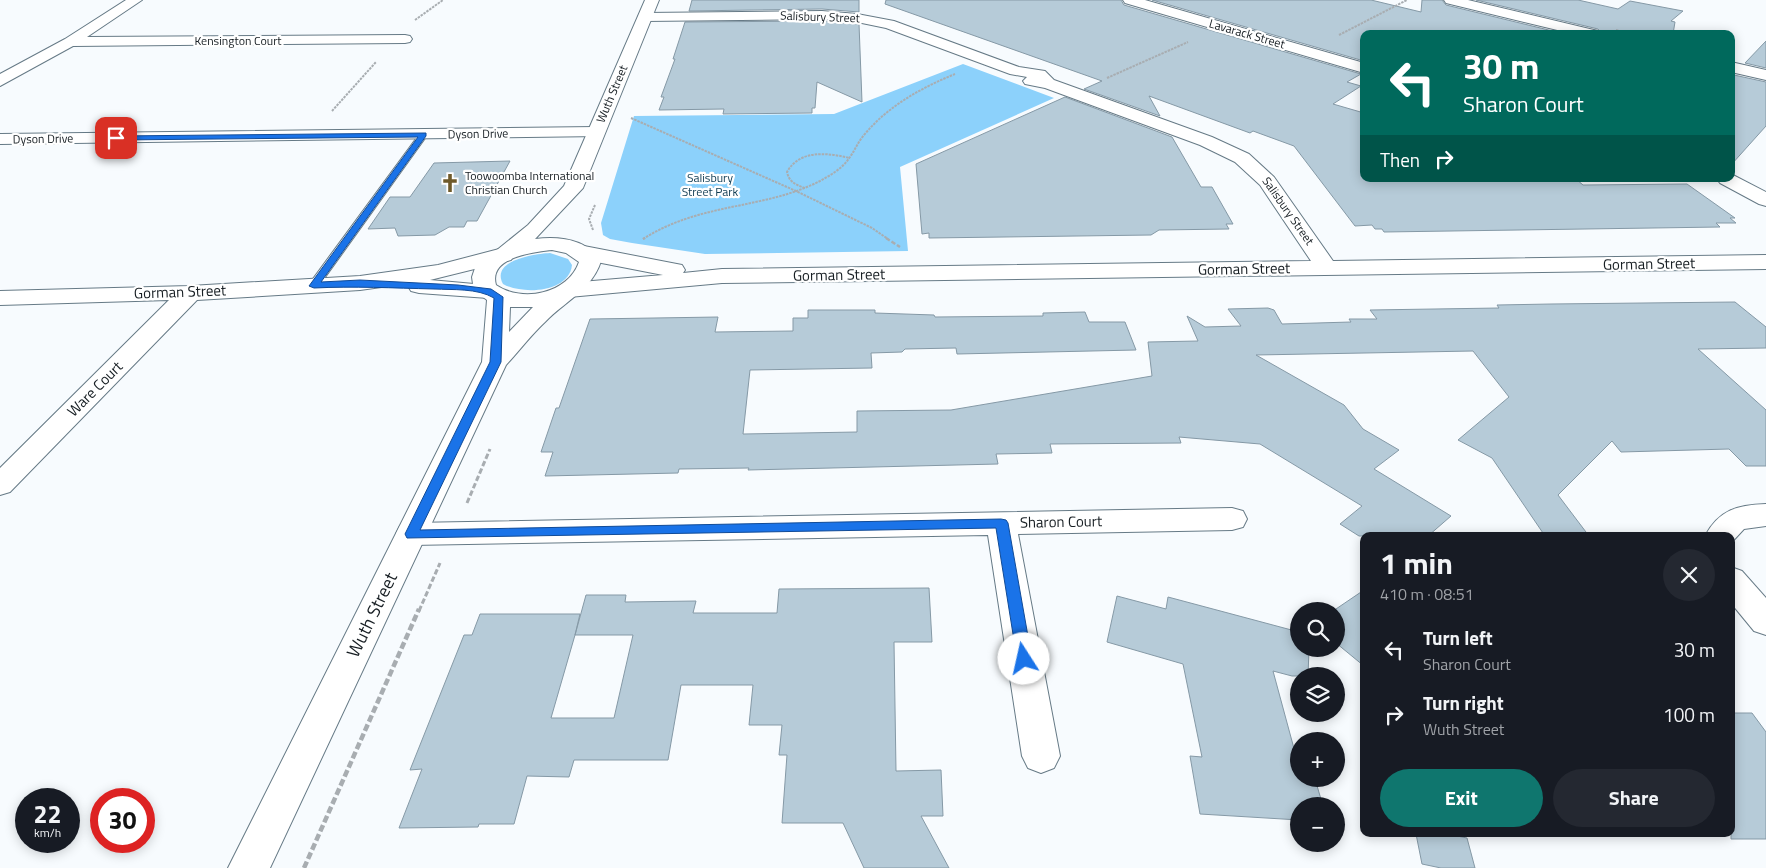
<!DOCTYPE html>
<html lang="en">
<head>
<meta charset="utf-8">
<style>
  :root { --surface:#171b24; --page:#242831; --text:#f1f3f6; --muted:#9ea1a6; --accent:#0f766e }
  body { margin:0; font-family:"Titillium Web",sans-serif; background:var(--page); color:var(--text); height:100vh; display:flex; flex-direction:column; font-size:19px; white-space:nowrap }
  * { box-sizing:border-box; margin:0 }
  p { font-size:16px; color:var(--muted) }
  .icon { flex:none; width:28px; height:28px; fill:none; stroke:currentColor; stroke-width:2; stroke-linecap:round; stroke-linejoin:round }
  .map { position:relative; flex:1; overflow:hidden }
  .side { position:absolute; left:1360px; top:532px; width:375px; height:305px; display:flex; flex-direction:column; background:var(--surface); border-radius:10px; box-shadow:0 2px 12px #0003 }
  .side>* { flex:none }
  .guide { position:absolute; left:1360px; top:30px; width:375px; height:152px; border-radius:10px; box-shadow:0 2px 12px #0003; background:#00695c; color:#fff; overflow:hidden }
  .fabs { position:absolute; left:1290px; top:602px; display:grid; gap:10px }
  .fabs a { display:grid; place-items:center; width:55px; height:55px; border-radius:50%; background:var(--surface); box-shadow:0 2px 12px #0003; font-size:25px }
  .speed { position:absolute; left:15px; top:788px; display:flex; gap:10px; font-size:25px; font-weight:700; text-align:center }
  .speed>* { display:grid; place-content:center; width:65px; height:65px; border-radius:50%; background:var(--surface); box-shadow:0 2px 12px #0003; line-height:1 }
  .speed small { font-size:12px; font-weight:400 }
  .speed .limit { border:8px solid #d22; background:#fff; color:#111 }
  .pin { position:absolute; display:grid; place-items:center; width:42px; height:42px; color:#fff; margin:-21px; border-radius:10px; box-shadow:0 2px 8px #0006 }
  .me { position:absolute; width:55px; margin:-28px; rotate:350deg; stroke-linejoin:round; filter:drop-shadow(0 0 4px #0008) }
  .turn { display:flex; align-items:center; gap:18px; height:105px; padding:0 20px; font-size:22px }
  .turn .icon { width:65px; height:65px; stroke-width:2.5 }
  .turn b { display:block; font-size:35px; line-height:42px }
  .then { display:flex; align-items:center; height:48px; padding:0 20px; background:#0003; gap:10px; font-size:19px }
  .round { display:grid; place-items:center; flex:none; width:52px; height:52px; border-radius:26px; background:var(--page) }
  .headline { display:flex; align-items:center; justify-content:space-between; height:85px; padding:0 20px }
  h1 { font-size:30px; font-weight:700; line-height:38px }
  .action { display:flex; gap:10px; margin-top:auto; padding:10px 20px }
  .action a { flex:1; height:58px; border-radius:30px; background:var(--accent); color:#fff; font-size:20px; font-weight:700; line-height:58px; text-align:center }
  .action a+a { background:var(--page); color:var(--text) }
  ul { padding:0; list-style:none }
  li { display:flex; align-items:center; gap:15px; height:65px; padding:0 20px }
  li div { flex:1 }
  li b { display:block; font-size:19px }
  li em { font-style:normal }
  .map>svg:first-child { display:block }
</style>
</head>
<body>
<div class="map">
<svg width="1766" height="868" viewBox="0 0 1766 868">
  <rect width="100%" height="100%" fill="#f7fbfe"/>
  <g fill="#8cd1fb">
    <path d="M963,64L1054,98L900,167L908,251L705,254L632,243L610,239L603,235L601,223L634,116L834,114Z"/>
    <path d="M550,253L568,259L572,265C569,293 522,295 503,284C490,260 535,254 550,253Z"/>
  </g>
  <g fill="#b6cbd8" stroke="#8599a6" fill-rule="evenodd">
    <path d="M692,0H859V12L822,9L689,11Z"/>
    <path d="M886,0H1121L1124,5L1361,74L1347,82L1361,86L1333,104L1364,113V179H1576L1583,185L1687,184L1735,218H1730L1736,223H1716L1720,227L1384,232L1382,229H1375L1372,225L1355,226L1294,146L1253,131L1250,133L1149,96L1160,116L1084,89L1102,81L885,4Z"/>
    <path d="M1152,0H1371L1421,12L1422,0H1442L1446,5L1565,34H1364V61Z"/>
    <path d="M1476,0H1578L1618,9L1630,1L1683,11L1671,21L1675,22L1673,34H1602L1598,29Z"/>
    <path d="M822,21L859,24L862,102L817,82L815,108H812V113L723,114L724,109L659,110L664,97H661L675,59H673L685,22Z"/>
    <path d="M1766,41V68L1745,63Z"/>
    <path d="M1734,75L1766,82V126L1731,165V78Z"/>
    <path d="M1065,97L1172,137L1201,187H1212L1233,224H1226L1229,229L1159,230L1151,235L1004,237L929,238V233L922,234L916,164Z"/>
    <path d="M510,161L477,221H467L464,227H449L435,235L398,236L395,228L368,229L390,197H410L434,163Z"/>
    <path d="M1735,302L1766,327V348L1698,349L1766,410V466H1746L1729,449L1621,452L1612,441L1558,495L1589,536H1545L1492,458L1458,440L1509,397L1473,351L1256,355L1344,405L1363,429L1399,450L1374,469L1451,516L1428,536H1359L1340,524L1362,506L1260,444L1179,437L1181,443L1050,444L1052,453L996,454L998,464L748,470L749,468L679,469L678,473L545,476L553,452H541L556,408H559L590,319L718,317L715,332L793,331V318H808V310H875V313L934,315L935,317L1043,316V313L1085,312L1089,322H1125L1136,350L957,354L956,348L905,349L902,352L871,353L872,368L750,370L743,434L857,432V411L951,410L1152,376L1148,342L1198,341L1187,316L1205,327L1241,326L1228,309L1268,308L1274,310L1282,324L1351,322L1349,319H1377L1370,310L1499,308L1497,305L1551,304Z"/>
    <path d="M929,588L932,642H894L896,771L941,770L943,816H921L949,868H864L843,823H782L787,755H779L782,725H749L753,685H681L668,760H574L569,777L527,776L514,824H479L478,827L399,828L422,769L410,770L464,635H472L480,614H580L575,635L586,595H626L625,602L696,601L693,613H777L779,589ZM575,635H633L614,718H551Z"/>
    <path d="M1364,590V666L1336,643V611H1333Z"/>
    <path d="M1117,596L1166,609L1168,597L1299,632V649H1309L1308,676H1292L1273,671L1299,767V779H1315L1323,806H1299V820L1200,814L1190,756L1202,757L1183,664L1107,642Z"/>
    <path d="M1731,713H1752L1766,732V839H1731Z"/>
    <path d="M1416,834H1447L1467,838L1475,868H1441L1422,864Z"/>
  </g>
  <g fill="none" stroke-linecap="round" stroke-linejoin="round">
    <g stroke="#667a86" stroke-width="2">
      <path id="service" d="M424,131L428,134L318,287H310L308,285L310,283L421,132Z"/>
    </g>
    <g stroke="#667a86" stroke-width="2">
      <g id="minor">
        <path d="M126,0H142L87,37L405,35L410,36L412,39L410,42L405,43L73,46L0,86V74L65,39Z"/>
        <path d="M1123,0H1145L1364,63V73L1125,3Z"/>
        <path d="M822,11L857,14L894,21L1019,67L1045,71L1054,80L1212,137L1249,154L1274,177L1333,261L1766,255V269L722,283L569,297L561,295L558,290L561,285L569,283L663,275L576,258L573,253L576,248L584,246L682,265L685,270L683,273L722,269L1311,261L1260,185L1235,162L1200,145L1045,88L1025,84L1023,81L1027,77L1010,74L886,28L857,22L822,19L645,21L640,20L638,17L640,14L645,13Z"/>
        <path d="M596,127L602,128L605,132L602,136L0,144V134Z"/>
        <path d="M1731,174L1766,192V206L1759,204L1720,183L1717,179H1731Z"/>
        <path d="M503,248L511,250L514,255L511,260L430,280L496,286L499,291L496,296L488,298L419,293L411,291L408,286L410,283L360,290L197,300L10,492L0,495V468L169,300L0,305V291L190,286L360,276L438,265Z"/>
        <path d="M1766,504V526L1744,529L1731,543V536H1705C1719,510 1737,505 1766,504Z"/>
        <path d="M1232,508L1243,511L1247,519L1243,527L1232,530L1018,534L1060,756L1054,768L1041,773L1028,768L1022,756L988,535L411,545L400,542L396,534L400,526L411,523Z"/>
        <path d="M1731,567L1742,571L1766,598V635L1754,631L1731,603Z"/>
      </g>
    </g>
    <g stroke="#667a86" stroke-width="2">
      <path id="tertiary" d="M645,0H659L583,188L535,239C560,236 586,239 601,261C592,290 565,301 545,322C531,335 519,351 506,365L270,868H228L482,362L487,300L479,294L473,284L472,277L475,268L485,257L497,250L528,225L564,186ZM552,250L566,253L579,262C568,294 522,303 496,285C488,257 534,252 552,250ZM510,307H533L509,332Z"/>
    </g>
    <g stroke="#667a86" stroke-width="2">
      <g id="secondary">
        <path d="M1444,0H1468L1598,31L1600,34H1574L1446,3Z"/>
        <path d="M1731,62L1766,70V80L1731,72Z"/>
      </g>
    </g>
    <g stroke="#a8adb1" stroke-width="2" stroke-dasharray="2.5 1" stroke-linecap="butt">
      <path d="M415,20L443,0"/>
      <path d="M1616,30L1630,34"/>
      <path d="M1339,35L1407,0"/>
      <path d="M1107,78L1188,42"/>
      <path d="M332,111L376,62"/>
      <path d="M631,118L796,191L872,228L888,239"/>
      <path d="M805,188C796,185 789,182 787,172C800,149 828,153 850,158"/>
      <path d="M593,230L589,219L595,205"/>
      <path d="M643,239C701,202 763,210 820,181C831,175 843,168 850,157C855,150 858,142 864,135C888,106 921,88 955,74"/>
    </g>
    <g stroke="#a8adb1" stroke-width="2.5" stroke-dasharray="4.5 2" stroke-linecap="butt">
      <path d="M886,238L900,247"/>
      <path d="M643,239L645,238"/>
    </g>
    <g stroke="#a8adb1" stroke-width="3" stroke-dasharray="5.5 2.5" stroke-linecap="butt">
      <path d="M467,503L490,449"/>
      <path d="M419,611L440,563"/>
    </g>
    <path stroke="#a8adb1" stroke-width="4.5" stroke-dasharray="7 3" stroke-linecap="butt" d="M304,868L419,609"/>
    <use href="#service" fill="#fff" fill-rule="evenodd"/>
    <use href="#minor" fill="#fff" fill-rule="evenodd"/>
    <use href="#tertiary" fill="#fff" fill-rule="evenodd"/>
    <use href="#secondary" fill="#fff" fill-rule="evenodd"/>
  </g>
  <path fill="#1a73e8" stroke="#114b97" d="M426,133V136L321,282L360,280L458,285L491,289L503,297L501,362L420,530L1001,519L1006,520L1008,523L1032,659L1029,664L1024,665L1019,664L1017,659L996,528L407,538L405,534L490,362L494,298C477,288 453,290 434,289C393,288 354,286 314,288L309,286L418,137L116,140L112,138L116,136Z"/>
  <defs>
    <g id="church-bare" transform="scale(1.5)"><path d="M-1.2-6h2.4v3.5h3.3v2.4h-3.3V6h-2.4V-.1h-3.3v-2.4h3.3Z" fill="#6f5a2a" stroke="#fff" stroke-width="2.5" paint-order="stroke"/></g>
  </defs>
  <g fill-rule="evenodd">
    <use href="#church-bare" x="450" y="183"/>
  </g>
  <g text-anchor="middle" stroke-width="4.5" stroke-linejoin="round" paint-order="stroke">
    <g font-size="12" fill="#161d22" stroke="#fff">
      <text transform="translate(820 17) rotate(2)" y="4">Salisbury Street</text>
      <text transform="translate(1247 34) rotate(16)" y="4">Lavarack Street</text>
      <text x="238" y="45">Kensington Court</text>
      <text transform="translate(612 94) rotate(-67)" y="4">Wuth Street</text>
      <text transform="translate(478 134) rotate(-1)" y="4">Dyson Drive</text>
      <text transform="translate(43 139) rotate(-1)" y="4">Dyson Drive</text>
      <text transform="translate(1288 211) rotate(55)" y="4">Salisbury Street</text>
    </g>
    <g font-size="12" fill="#161d22" stroke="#fff" text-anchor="start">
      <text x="465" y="180">Toowoomba International<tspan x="465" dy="14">Christian Church</tspan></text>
    </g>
    <g font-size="12" fill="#0f3b52" stroke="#fff">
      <text x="710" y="182">Salisbury<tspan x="710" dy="14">Street Park</tspan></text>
    </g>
    <g font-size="15" fill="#161d22" stroke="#fff">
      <text transform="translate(1649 264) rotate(-1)" y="5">Gorman Street</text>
      <text transform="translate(1244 269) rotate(-1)" y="5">Gorman Street</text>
      <text transform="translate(839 275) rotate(-1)" y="5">Gorman Street</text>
      <text transform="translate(180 292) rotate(-2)" y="5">Gorman Street</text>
      <text transform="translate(95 389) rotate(-45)" y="5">Ware Court</text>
      <text transform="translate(1061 522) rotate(-1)" y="5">Sharon Court</text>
    </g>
    <g font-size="18" fill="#161d22" stroke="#fff">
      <text transform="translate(372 615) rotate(-64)" y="6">Wuth Street</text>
    </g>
  </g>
</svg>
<div class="fabs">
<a><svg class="icon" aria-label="search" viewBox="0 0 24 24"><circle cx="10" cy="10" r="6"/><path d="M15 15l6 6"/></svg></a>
<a><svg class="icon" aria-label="layers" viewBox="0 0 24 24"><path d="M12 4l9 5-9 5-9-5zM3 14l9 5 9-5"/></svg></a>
<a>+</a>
<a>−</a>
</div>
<div class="speed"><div>22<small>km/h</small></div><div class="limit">30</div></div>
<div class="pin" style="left:116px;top:138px;background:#d93025"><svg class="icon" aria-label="arrive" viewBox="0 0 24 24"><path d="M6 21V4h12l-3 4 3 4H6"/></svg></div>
<svg class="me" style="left:1024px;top:659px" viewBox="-20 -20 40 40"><circle r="19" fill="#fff"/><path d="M0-13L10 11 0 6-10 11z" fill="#1a73e8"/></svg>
<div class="guide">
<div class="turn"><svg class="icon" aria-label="left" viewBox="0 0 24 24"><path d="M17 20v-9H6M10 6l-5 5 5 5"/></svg><div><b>30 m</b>Sharon Court</div></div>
<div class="then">Then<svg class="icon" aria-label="right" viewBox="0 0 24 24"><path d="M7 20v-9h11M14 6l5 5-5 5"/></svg></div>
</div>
<section class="side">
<div class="headline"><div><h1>1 min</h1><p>410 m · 08:51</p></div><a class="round"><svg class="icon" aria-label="close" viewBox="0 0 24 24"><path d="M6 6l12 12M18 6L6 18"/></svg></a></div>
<ul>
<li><svg class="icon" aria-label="left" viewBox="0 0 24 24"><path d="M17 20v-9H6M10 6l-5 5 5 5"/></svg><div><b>Turn left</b><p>Sharon Court</p></div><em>30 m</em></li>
<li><svg class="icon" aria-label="right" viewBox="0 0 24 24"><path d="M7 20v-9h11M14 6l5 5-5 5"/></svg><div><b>Turn right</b><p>Wuth Street</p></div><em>100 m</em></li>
</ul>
<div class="action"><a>Exit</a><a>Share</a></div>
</section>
</div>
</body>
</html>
